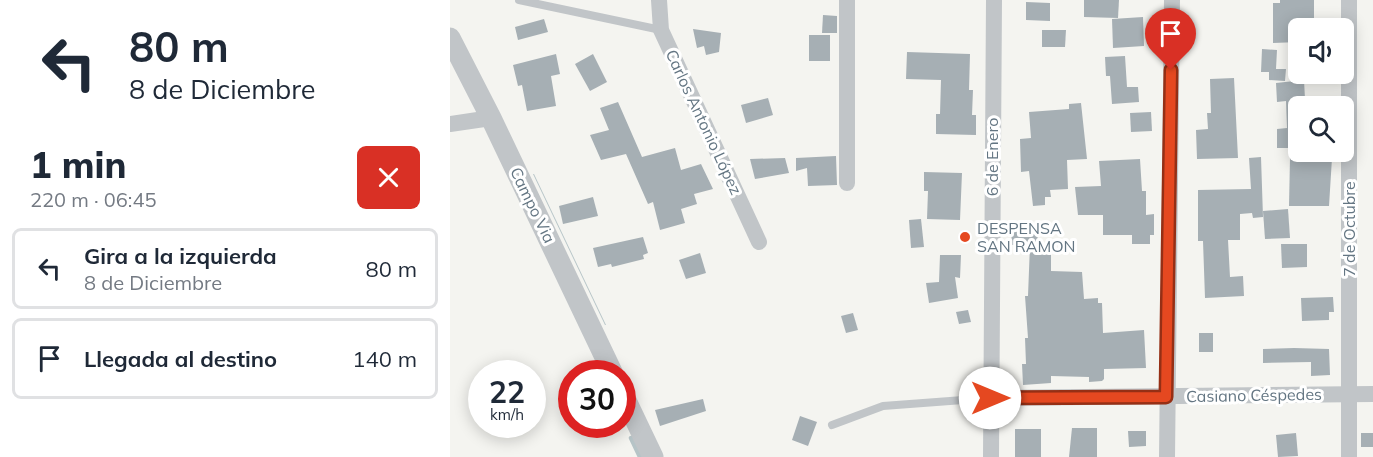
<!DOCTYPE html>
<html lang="es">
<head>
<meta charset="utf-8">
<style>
  :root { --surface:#fff; --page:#f2f2f3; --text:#1f2937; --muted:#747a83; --line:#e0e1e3 }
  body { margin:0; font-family:Mulish,sans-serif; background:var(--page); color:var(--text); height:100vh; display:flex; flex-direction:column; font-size:22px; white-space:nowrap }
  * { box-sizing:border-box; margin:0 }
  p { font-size:20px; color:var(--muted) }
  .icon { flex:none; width:33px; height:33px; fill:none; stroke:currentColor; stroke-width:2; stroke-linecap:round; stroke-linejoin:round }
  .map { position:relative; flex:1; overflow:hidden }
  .details { display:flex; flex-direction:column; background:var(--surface); width:450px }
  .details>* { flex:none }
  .hud { background:#fff; color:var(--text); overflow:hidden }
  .tools { position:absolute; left:838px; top:18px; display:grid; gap:12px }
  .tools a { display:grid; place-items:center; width:66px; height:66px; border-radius:9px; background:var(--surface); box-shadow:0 3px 15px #0003; font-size:30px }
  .speed { position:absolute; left:18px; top:360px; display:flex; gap:12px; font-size:30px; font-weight:700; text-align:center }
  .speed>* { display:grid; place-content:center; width:78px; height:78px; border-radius:50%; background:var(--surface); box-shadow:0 3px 15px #0003; line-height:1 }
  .speed small { font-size:15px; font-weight:400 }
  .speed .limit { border:9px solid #d22; background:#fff; color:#111 }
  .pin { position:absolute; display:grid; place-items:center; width:51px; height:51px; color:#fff; margin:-62px -26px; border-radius:50% 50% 50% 0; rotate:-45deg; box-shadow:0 0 6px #0007 }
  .pin .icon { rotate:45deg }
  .me { position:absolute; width:66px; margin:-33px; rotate:90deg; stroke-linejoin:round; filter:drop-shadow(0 0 4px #0008) }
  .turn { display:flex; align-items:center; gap:21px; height:126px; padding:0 30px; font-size:27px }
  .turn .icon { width:78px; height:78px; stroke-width:2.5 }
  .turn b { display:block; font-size:42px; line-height:51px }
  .round { display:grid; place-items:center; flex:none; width:63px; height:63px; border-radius:9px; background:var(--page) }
  .headline { display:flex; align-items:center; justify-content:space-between; height:102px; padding:0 30px }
  h1 { font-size:36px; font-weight:800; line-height:45px }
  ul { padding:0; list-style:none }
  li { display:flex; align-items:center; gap:18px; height:81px; margin:0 12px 9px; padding:0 18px; border:3px solid var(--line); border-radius:9px }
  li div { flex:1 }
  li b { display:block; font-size:22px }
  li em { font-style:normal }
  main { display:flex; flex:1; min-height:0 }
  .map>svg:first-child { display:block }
</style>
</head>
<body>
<main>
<section class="details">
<div class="hud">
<div class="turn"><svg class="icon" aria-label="left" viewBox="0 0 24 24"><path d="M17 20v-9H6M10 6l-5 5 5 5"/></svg><div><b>80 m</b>8 de Diciembre</div></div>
</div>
<div class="headline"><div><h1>1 min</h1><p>220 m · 06:45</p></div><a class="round" style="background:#d93025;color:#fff"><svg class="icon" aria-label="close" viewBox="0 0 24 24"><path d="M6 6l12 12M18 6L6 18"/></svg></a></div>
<ul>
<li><svg class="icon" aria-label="left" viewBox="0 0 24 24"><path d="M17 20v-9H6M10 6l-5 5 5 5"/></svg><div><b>Gira a la izquierda</b><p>8 de Diciembre</p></div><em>80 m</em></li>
<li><svg class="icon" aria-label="arrive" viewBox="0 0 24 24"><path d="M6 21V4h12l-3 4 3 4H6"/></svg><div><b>Llegada al destino</b></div><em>140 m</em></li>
</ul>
</section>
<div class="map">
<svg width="923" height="457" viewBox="0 0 923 457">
  <rect width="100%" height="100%" fill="#f4f4f0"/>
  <path fill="#b6c4c7" d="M83,174H84L156,325H155Z"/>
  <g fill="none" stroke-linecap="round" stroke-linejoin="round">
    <path stroke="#b6c4c7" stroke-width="4.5" d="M181,438L190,457"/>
  </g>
  <g fill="#a6afb4">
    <path d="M634,0H669L668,18L634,17Z"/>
    <path d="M830,0H864V28H849V42L823,43V3H830Z"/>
    <path d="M576,2L600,3V21L576,20Z"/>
    <path d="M373,15L387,16V33H372Z"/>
    <path d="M693,17L694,46L663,48L662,19Z"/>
    <path d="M94,19L98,32L68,40L65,27Z"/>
    <path d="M243,29L271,33L269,52L256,55L254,46L247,48Z"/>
    <path d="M592,30H616L615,47H592Z"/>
    <rect x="359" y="35" width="21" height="26"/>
    <path d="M812,49L827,50L826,69H836L835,81L819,80V72H811Z"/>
    <path d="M457,52L520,54L519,90H523L522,115H526V135L486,134V114H490L491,80L456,79Z"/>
    <path d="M106,54L110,74L101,76L106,106L77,111L72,85L68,86L63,65Z"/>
    <path d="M143,54L157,82L140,91L125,64Z"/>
    <path d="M675,56L677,87H688L689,102L662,104L660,76H656L655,57Z"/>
    <path d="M784,78L788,158L747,159L746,130L758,129L757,113H761L760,79Z"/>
    <path d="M854,80L855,99L849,100V148H827V129L837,128L836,101L827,102L826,83Z"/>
    <path d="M318,98L323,115L296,123L291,105Z"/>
    <path d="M168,102L192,157L225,148L231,170L251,164L263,189L244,194L247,204L231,209L235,223L210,230L203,202L198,204L176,154L151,160L140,135L159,130L150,108Z"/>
    <path d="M631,103L637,159L617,160L618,189L600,190L601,197H595V205L583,206L579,171L571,172L570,139L581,138L579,112L619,109V104Z"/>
    <path d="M701,112L702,131L681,132L680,113Z"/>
    <path d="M386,156L387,185L358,186L357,168L346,171V158Z"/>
    <path d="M811,157L813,217L803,218L802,213L790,214V240H778L780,277L793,276L794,296L755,298L753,241H748V190L801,189L799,158Z"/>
    <path d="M335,158L339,173L305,179L300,159Z"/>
    <path d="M840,158H882L879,206H839Z"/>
    <path d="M690,159L692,191H696V215L704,214V235H700V244H682V235H653V215H628L625,187L651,186L649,161Z"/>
    <path d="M474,172L512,173L510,220L477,219L478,191H474Z"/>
    <path d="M143,197L148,216L113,224L109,206Z"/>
    <path d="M838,209L840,238L815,239L813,211Z"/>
    <path d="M471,219L474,247L461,248L459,220Z"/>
    <path d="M587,227L588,244L562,245L561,228Z"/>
    <path d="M193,237L198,253L193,255L194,259L162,267L161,264L148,267L143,248Z"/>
    <path d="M831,244H857V267L832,268Z"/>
    <path d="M580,245H601V271L632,272L634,299L648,298V303H652L653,333L694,330L696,368L654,369V379L652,381L639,382V377L601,376V383L573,385L572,364H576L575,338H578L575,296H578Z"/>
    <path d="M250,253L256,273L236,279L229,260Z"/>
    <path d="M490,255H511L510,278L505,277L508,298L479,303L476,283L489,282Z"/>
    <path d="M883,297L884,312H879V320L852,321L851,298Z"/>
    <path d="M518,310L521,322L509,324L506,312Z"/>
    <path d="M403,313L408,330L396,333L391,316Z"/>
    <rect x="749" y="333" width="14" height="19"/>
    <path d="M844,348L879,349L880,375L861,376V362L813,363V349Z"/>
    <path d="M253,399L256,411L210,426L205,410Z"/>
    <path d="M350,416L367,422L358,446L342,440Z"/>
    <path d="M622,428H647V457H619Z"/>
    <rect x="565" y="429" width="26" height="28"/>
    <path d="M678,431H696V446L679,447Z"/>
    <path d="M846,433L848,456L828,457L826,435Z"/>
    <rect x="911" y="433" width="12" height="14"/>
  </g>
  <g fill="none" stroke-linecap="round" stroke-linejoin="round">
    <g stroke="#c1c5c8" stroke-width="8">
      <path d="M69,0L211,30"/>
      <path d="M382,425L433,406L540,398"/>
    </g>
    <g stroke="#c1c5c8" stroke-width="16">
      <path d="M209,0L211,30L309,242"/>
      <path d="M397,0V183"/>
      <path d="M0,124L41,118"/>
      <path d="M540,398L923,394"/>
      <path d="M541,457L544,0"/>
      <path d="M717,457L722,0"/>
      <path d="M899,457V0"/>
    </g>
    <g stroke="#c1c5c8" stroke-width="21">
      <path d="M0,38L41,118L163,374"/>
      <path d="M172,392L203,457"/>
    </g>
  </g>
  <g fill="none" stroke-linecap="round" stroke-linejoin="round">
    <g stroke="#952f15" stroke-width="15">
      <path id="route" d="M540,398L716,397L721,70"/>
    </g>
    <use href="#route" stroke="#e54820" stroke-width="10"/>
  </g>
  <circle fill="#e54820" stroke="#fff" stroke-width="2" cx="515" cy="237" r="6"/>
  <g text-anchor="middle" stroke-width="6" stroke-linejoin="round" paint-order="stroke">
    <g font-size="16" fill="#637582" stroke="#fff">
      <text transform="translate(254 122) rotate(65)" y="6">Carlos Antonio López</text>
      <text transform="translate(542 157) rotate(-90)" y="6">6 de Enero</text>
      <text transform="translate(83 205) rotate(64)" y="6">Campo Via</text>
      <text transform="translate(899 229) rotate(-90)" y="6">7 de Octubre</text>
      <text transform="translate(804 395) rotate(-1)" y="6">Casiano Céspedes</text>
    </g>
    <g font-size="16" fill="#637582" stroke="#fff" text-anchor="start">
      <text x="527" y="234">DESPENSA<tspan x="527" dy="18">SAN RAMON</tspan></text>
    </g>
  </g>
</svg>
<div class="tools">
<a><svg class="icon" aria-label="sound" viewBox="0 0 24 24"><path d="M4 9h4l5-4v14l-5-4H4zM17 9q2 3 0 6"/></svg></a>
<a><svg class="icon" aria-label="search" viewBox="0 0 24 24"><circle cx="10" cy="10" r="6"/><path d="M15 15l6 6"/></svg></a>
</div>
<div class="speed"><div>22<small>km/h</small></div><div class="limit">30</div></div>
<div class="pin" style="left:721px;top:70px;background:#d93025"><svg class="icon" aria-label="arrive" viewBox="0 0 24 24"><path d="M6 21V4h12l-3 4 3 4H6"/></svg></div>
<svg class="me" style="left:540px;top:398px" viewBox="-20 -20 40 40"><circle r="19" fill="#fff"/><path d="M0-13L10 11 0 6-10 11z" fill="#e54820"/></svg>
</div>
</main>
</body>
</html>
